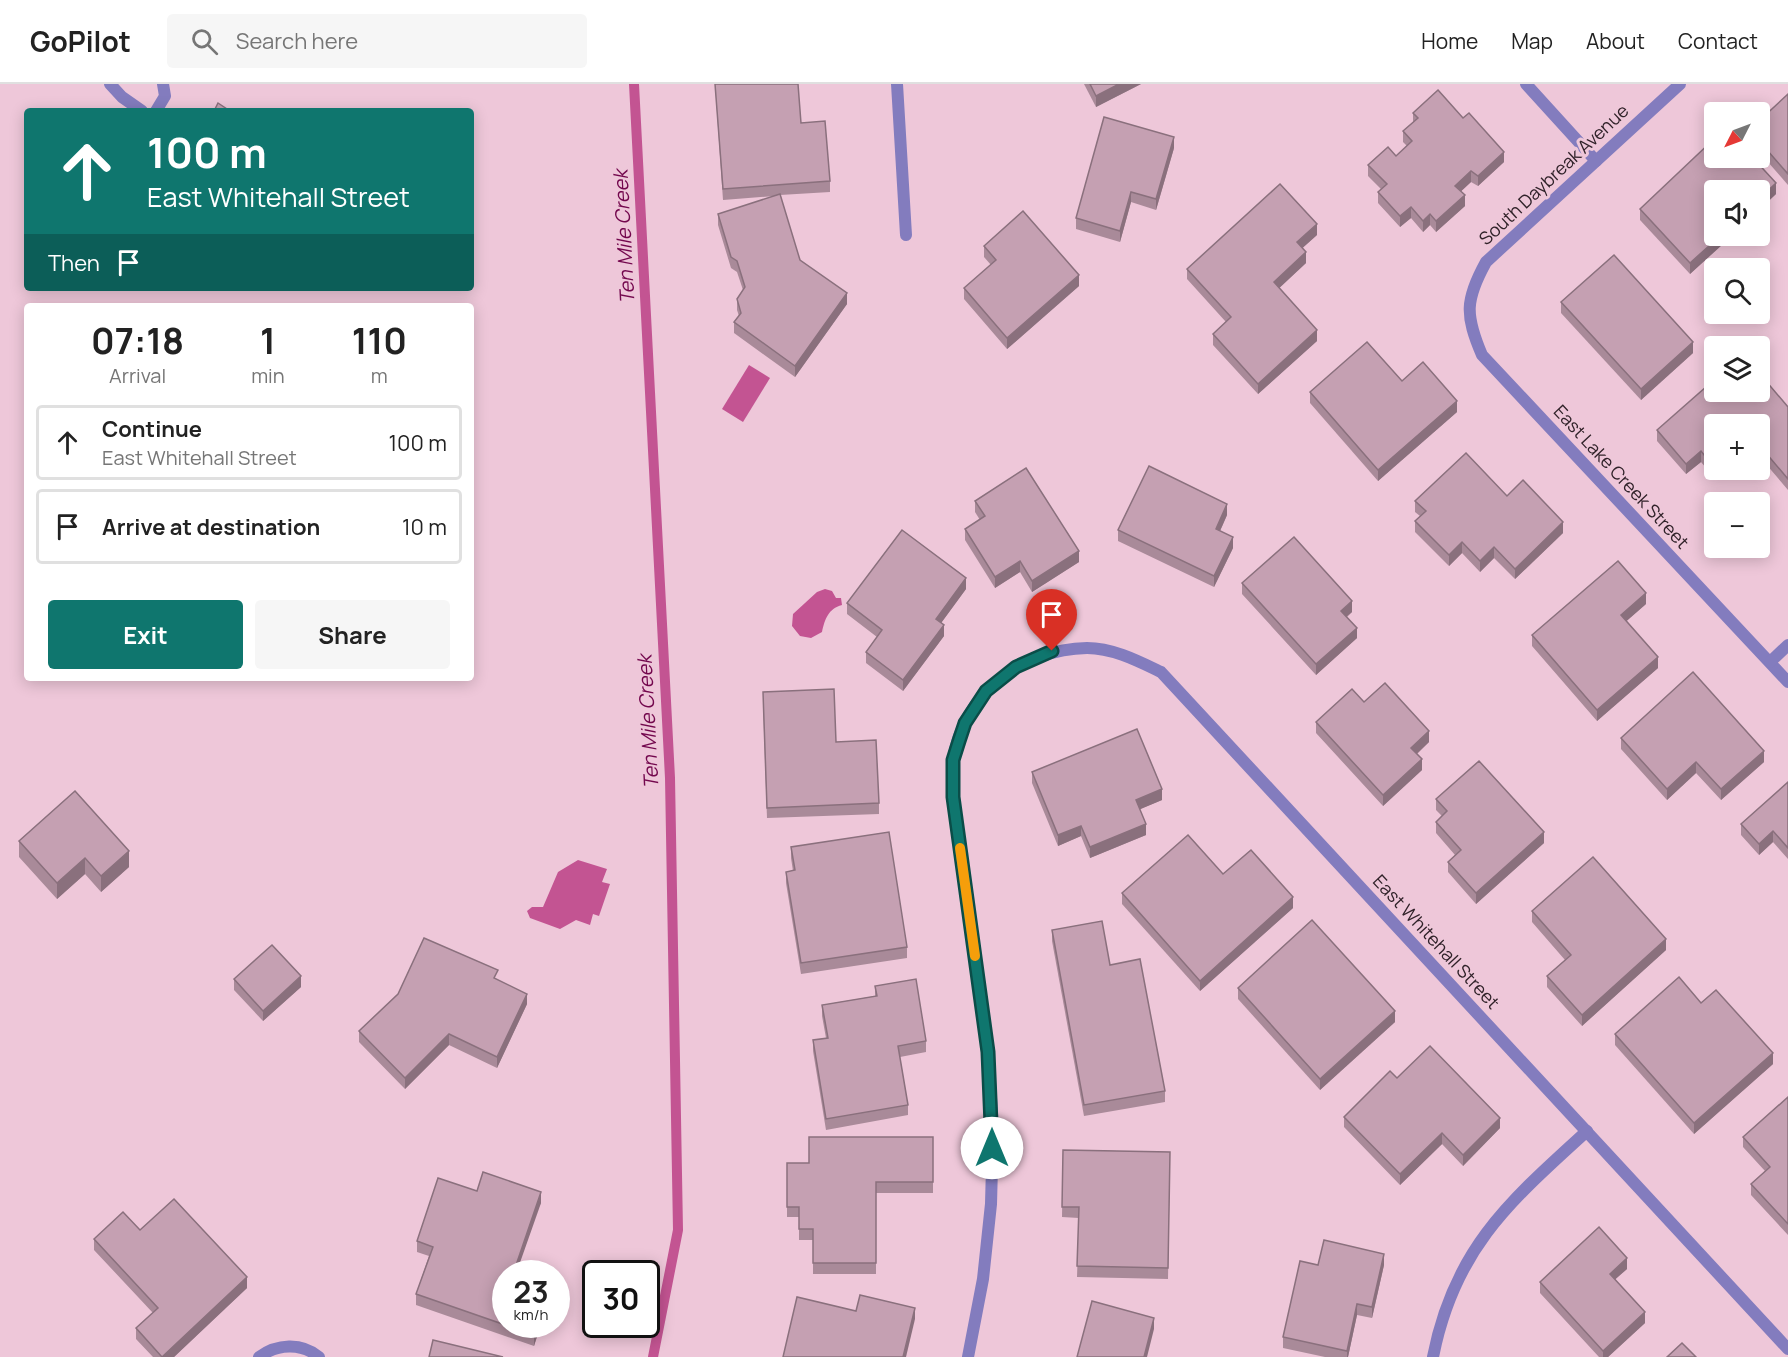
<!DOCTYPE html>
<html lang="en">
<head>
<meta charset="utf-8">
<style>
  :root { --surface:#fff; --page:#f6f6f6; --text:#222; --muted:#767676; --line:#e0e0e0; --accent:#0f766e }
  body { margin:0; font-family:Manrope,sans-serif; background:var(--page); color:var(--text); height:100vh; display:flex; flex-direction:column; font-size:22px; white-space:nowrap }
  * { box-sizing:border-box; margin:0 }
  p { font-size:20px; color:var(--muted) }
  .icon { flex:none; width:33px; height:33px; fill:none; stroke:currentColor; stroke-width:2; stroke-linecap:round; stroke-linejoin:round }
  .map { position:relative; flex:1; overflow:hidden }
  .drawer { position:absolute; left:24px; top:219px; width:450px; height:378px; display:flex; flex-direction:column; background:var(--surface); border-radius:6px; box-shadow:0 3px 15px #0003 }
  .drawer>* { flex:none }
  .hud { position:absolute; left:24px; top:24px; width:450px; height:183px; border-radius:6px; box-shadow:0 3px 15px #0003; background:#0f766e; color:#fff; overflow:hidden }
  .needle { width:39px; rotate:228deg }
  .fabs { position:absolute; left:1704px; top:18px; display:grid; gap:12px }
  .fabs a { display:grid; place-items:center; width:66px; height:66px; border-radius:6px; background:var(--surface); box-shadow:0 3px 15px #0003; font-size:30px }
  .speed { position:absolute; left:492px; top:1176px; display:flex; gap:12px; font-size:30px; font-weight:700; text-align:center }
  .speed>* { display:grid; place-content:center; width:78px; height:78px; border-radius:50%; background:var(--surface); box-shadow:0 3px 15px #0003; line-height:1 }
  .speed small { font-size:15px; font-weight:400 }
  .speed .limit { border:3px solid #111; border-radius:9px; background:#fff; color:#111 }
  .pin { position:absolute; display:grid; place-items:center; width:51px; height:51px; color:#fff; margin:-62px -26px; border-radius:50% 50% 50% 0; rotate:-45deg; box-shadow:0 0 6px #0007 }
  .pin .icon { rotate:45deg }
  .me { position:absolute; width:66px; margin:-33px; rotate:0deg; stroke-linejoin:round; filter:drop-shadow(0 0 4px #0008) }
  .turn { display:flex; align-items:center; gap:21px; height:126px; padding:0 24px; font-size:27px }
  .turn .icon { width:78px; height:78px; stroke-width:2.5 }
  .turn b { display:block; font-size:42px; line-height:51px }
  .then { display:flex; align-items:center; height:57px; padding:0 24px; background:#0003; gap:12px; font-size:22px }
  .eta { display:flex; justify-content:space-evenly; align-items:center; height:102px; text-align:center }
  .eta b { font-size:36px; font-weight:700; line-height:42px }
  .action { display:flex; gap:12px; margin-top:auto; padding:12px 24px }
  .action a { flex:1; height:69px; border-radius:6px; background:var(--accent); color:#fff; font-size:24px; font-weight:700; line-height:69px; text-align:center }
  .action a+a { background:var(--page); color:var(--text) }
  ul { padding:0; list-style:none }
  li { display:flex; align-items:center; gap:18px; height:75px; margin:0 12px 9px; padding:0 12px; border:3px solid var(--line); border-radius:6px }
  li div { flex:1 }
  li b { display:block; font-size:22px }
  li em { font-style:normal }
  header { display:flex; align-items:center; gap:36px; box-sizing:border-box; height:84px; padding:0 30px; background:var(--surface); border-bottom:2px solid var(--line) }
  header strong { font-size:28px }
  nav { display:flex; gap:33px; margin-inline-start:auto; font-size:21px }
  .search { width:420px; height:54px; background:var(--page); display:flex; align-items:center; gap:15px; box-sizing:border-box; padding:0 21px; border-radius:6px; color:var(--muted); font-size:22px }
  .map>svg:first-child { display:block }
</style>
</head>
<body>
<header>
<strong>GoPilot</strong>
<div class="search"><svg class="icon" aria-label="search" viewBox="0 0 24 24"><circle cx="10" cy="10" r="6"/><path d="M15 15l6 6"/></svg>Search here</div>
<nav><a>Home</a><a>Map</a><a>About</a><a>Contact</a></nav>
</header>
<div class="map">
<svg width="1788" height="1273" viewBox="0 0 1788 1273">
  <rect width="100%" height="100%" fill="#eec7d9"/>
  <g fill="#c35492">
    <path d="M749,281L770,294L743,338L722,325Z"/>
    <path d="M825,505L832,507L836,514H841L842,521C828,525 825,535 822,548L811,554L800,552L792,542L793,530L817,508Z"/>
    <path d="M578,776L607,785L602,798L610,800L599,832L593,830L590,841L576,836L560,845L530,834L527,827L532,823H543L558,788Z"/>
  </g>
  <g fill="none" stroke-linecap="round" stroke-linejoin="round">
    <path stroke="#c35492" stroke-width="10" d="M634,0L670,694L678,1146L653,1273"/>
    <g stroke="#837cbe" stroke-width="12">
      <path d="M110,0L122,13L142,27"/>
      <path d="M156,27L165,12L163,0"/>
    </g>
    <g stroke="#837cbe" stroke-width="12">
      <path d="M897,0L906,151"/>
      <path d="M1526,0L1596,77"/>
      <path d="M1680,0L1486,178C1465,216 1465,231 1482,271L1788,598"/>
      <path d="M1770,578L1788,561"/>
      <path d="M259,1273C277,1260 301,1258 319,1273"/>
      <path d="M968,1273L983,1195L991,1120L993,1045L988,968L953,713C953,701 952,688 953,676C963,610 1022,565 1087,564C1113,564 1138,577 1161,588L1788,1265"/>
      <path d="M1433,1273C1454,1165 1510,1117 1587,1047"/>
    </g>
  </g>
  <g fill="#a98a99">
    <path d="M715,0L801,39L830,97V108L780,111L800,176L847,220L795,293L734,249V238L739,232L737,226V215L743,206L737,188L731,184L718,141V130L775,112L723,116Z"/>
    <path d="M1084,0H1141L1096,23Z"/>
    <path d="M1788,10V101L1760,69V36Z"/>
    <path d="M1413,29L1504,78L1478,102L1471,98L1461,107L1465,122L1436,148L1430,141L1423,148L1411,134L1400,143L1378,119V108L1381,105L1368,92V81L1396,72L1407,62L1403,58V47L1413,38Z"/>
    <path d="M1174,64L1156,126L1131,118L1120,158L1076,145V134Z"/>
    <path d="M1776,110L1690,190L1640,136V125Z"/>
    <path d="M1317,151L1302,164L1306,179L1279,204L1317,257L1258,310L1213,261V250L1226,238L1187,195V185Z"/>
    <path d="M984,162L1079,202L1007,265L964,215V204L991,181L984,173Z"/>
    <path d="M1561,218L1693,269L1641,316L1561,229Z"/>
    <path d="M1402,297L1457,328L1378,397L1310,319V308Z"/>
    <path d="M1788,323V406L1760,373V340H1714L1713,392L1701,378L1686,390L1657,357V346Z"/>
    <path d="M1507,412L1563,449L1515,495L1494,474L1480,488L1462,469L1449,482L1415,448V437L1420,432L1415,428V417Z"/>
    <path d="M975,417L1079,478L1032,508L1020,488L995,504L965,456V445L980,436L975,428Z"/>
    <path d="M1227,431L1220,447L1233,464L1214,503L1118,457V446Z"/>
    <path d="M1242,499L1352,528L1347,533L1357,554L1316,591L1242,510Z"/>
    <path d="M966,505L941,539L944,552L903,607L866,579V568L877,553L847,530V519Z"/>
    <path d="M1646,520L1626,537L1658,584L1597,637L1532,562V551Z"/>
    <path d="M1364,618L1429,658L1417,670L1422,686L1383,722L1316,649V638Z"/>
    <path d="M763,619L836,658L879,719V730L767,734Z"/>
    <path d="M1621,654L1764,678L1721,716L1696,689L1667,716L1621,665Z"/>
    <path d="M1032,688L1162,716L1140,725L1146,751L1090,774L1081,752L1058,762L1032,699Z"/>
    <path d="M1788,698V775L1773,758L1759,771L1741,751V740Z"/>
    <path d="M1436,715L1544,759L1476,820L1448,788V778L1455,771L1436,749V738L1442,732L1436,726Z"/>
    <path d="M19,757L129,783L101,808L85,790L57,815L19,773Z"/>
    <path d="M791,763L907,863V874L801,890L786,799V788L793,787L791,774Z"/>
    <path d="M1223,790L1293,824L1200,907L1122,820V809Z"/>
    <path d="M1532,827L1666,866L1582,942L1547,903V892L1565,876L1532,838Z"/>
    <path d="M1052,846L1110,881L1165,1007V1018L1084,1032L1052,857Z"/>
    <path d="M234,895L301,903L263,937L234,906Z"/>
    <path d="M875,902L926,957V968L900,973L908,1021V1031L826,1046L813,967V956L826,954L822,932V921L875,912Z"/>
    <path d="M1238,904L1395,938L1320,1006L1238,915Z"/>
    <path d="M1701,919L1773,980L1694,1050L1615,961V950Z"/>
    <path d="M527,920L497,984L449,961L405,1005L359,958V947Z"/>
    <path d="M1397,994L1500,1044L1463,1082L1442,1060L1400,1101L1344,1043V1033Z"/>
    <path d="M1788,1013V1151L1751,1111V1100L1765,1087L1743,1063V1053Z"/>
    <path d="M933,1053V1109H876V1190H813V1156H799V1133H787V1079H809Z"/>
    <path d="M1063,1066L1170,1068L1168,1195L1077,1193L1079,1134L1062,1133Z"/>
    <path d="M477,1107L541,1119L506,1190V1240H541L534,1262L416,1221V1210L429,1172L417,1168V1157Z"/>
    <path d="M140,1146L247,1204L174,1273H153L136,1255V1244L153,1229L94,1166V1155Z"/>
    <path d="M1318,1181H1384L1372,1234L1357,1231L1348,1273H1325L1283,1264V1253Z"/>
    <path d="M1627,1185L1615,1195L1645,1239L1608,1273H1599L1540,1209V1198Z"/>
  </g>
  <g fill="#8a707d">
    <path d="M1119,0H1141L1096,23V12Z"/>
    <path d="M1174,53V64L1156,126V115Z"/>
    <path d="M1504,68V78L1478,102V92Z"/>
    <path d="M1471,87V98L1455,113V102Z"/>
    <path d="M1776,99V110L1760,125V114Z"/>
    <path d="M1131,108V118L1120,158V147Z"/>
    <path d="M1465,111V122L1436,148V137Z"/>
    <path d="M1411,123V134L1400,143V132Z"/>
    <path d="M1430,130V141L1423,148V137Z"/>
    <path d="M1317,140V151L1297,169V158Z"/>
    <path d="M1720,152H1732L1690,190V179Z"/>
    <path d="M1306,168V179L1274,209V198Z"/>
    <path d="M1079,191V202L1007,265V254Z"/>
    <path d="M847,209V220L795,293V282Z"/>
    <path d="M1317,246V257L1258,310V300Z"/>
    <path d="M1693,258V269L1641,316V305Z"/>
    <path d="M1457,317V328L1378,397V386Z"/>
    <path d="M1701,367V378L1686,390V380Z"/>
    <path d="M1714,380V386H1721L1713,392V382Z"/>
    <path d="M1227,420V431L1216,456V445Z"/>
    <path d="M1563,438V449L1515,495V485Z"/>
    <path d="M1233,453V464L1214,503V492Z"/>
    <path d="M1462,458V469L1449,482V471Z"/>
    <path d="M1494,463V474L1480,488V477Z"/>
    <path d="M1079,467V478L1032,508V497Z"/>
    <path d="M1020,477V488L995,504V493Z"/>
    <path d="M966,494V505L936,546V535Z"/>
    <path d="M1646,509V520L1621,542V531Z"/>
    <path d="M1352,517V528L1341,537V527Z"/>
    <path d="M944,541V552L903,607V596Z"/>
    <path d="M1357,544V554L1316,591V580Z"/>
    <path d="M1658,573V584L1597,637V626Z"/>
    <path d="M1429,647V658L1411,675V664Z"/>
    <path d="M1764,667V678L1721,716V705Z"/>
    <path d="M1422,675V686L1383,722V711Z"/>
    <path d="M1696,678V689L1667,716V705Z"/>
    <path d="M1162,705V716L1136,727V716Z"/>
    <path d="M1146,740V751L1090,774V763Z"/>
    <path d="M1081,742V752L1058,762V751Z"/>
    <path d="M1773,747V758L1759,771V760Z"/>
    <path d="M1544,748V759L1476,820V809Z"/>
    <path d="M129,767V783L101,808V792Z"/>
    <path d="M85,774V790L57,815V799Z"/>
    <path d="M1293,813V824L1200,907V897Z"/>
    <path d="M1666,855V866L1582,942V931Z"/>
    <path d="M301,892V903L263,937V927Z"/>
    <path d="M527,910V920L497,984V973Z"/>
    <path d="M1395,927V938L1320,1006V995Z"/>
    <path d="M449,950V961L405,1005V994Z"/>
    <path d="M1773,969V980L1694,1050V1039Z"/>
    <path d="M1500,1034V1044L1463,1082V1071Z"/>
    <path d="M1442,1049V1060L1400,1101V1090Z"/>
    <path d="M541,1108V1119L516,1190H513Z"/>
    <path d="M1384,1170V1181L1372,1234V1223Z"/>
    <path d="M1627,1174V1185L1610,1200V1190Z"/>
    <path d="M247,1193V1204L174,1273H162Z"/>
    <path d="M1357,1220V1231L1348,1273H1347V1267Z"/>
    <path d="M915,1224V1235L906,1273H903Z"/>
    <path d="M1645,1228V1239L1608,1273H1603V1267Z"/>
    <path d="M1154,1234V1245L1147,1273H1144Z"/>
    <path d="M537,1240H541L534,1262V1251Z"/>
  </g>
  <g fill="#c5a0b2" stroke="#8a707d" stroke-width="1.5">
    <path d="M715,0H798L801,39L825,37L830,97L723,105Z"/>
    <path d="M1090,0H1119L1096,12Z"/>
    <path d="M1438,6L1463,34L1469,29L1504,68L1478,92L1471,87L1455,102L1465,111L1436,137L1430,130L1423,137L1411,123L1400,132L1378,108L1387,100L1368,81L1388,63L1396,72L1412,57L1403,47L1418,34L1413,29Z"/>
    <path d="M1788,10V90L1760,58V36Z"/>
    <path d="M218,19L230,27H214Z"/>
    <path d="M1104,33L1174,53L1156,115L1131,108L1120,147L1076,134Z"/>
    <path d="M1714,55V74H1753L1776,99L1760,114V106H1714V152H1720L1690,179L1640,125Z"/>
    <path d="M1280,100L1317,140L1297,158L1306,168L1274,198L1317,246L1258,300L1213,250L1231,233L1187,185Z"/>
    <path d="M780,110L800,176L847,209L795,282L734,238L741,229L737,215L745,203L737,177L731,173L718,130Z"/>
    <path d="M1023,127L1079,191L1007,254L964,204L996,176L984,162Z"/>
    <path d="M1614,171L1693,258L1641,305L1561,218Z"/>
    <path d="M1367,258L1402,297L1423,278L1457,317L1378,386L1310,308Z"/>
    <path d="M1760,290L1788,323V395L1760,362V340H1714V380L1713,382L1701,367L1686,380L1657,346L1714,296V308H1760Z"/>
    <path d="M1466,369L1507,412L1523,396L1563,438L1515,485L1494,463L1480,477L1462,458L1449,471L1415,437L1426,427L1415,417Z"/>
    <path d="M1149,382L1227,420L1216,445L1233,453L1214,492L1118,446Z"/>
    <path d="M1026,384L1079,467L1032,497L1020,477L995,493L965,445L985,432L975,417Z"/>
    <path d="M902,446L966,494L936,535L944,541L903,596L866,568L882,546L847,519Z"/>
    <path d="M1294,453L1352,517L1341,527L1357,544L1316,580L1242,499Z"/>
    <path d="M1618,477L1646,509L1621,531L1658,573L1597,626L1532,551Z"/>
    <path d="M1693,588L1764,667L1721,705L1696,678L1667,705L1621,654Z"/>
    <path d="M1385,599L1429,647L1411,664L1422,675L1383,711L1316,638L1352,605L1364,618Z"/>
    <path d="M834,605L836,658L876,656L879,719L767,724L763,608Z"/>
    <path d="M1137,645L1162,705L1136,716L1146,740L1090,763L1081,742L1058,751L1032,688Z"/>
    <path d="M1479,677L1544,748L1476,809L1448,778L1461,766L1436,738L1447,727L1436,715Z"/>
    <path d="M1788,698V764L1773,747L1759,760L1741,740Z"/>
    <path d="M75,707L129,767L101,792L85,774L57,799L19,757Z"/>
    <path d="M889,748L907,863L801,879L786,788L795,786L791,763Z"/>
    <path d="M1188,751L1223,790L1251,766L1293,813L1200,897L1122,809Z"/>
    <path d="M1593,773L1666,855L1582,931L1547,892L1571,871L1532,827Z"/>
    <path d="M1312,836L1395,927L1320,995L1238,904Z"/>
    <path d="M1102,837L1110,881L1140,875L1165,1007L1084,1021L1052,846Z"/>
    <path d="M424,854L498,886L494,894L527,910L497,973L449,950L405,994L359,947L398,910Z"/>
    <path d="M272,861L301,892L263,927L234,895Z"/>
    <path d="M1679,893L1701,919L1716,906L1773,969L1694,1039L1615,950Z"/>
    <path d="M916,895L926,957L898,962L908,1021L826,1035L813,956L828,954L822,921L877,912L875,902Z"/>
    <path d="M1430,962L1500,1034L1463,1071L1442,1049L1400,1090L1344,1033L1390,987L1397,994Z"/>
    <path d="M1788,1013V1140L1751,1100L1770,1083L1743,1053Z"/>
    <path d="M809,1053H933V1098H876V1179H813V1145H799V1123H787V1079H809Z"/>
    <path d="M1063,1066L1170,1068L1168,1184L1077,1182L1079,1123H1062Z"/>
    <path d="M483,1088L541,1108L513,1190H506V1240H537L534,1251L416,1210L433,1163L417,1157L438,1094L477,1107Z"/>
    <path d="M174,1115L247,1193L162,1273L136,1244L158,1224L94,1155L123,1128L140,1146Z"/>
    <path d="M1599,1143L1627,1174L1610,1190L1645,1228L1603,1267L1540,1198Z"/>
    <path d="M1324,1156L1384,1170L1372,1223L1357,1220L1347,1267L1283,1253L1300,1177L1318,1181Z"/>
    <path d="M860,1211L915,1224L903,1273H783L797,1213L856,1227Z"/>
    <path d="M1092,1217L1154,1234L1144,1273H1077Z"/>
    <path d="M433,1256L503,1273H429Z"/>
    <path d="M1682,1259L1696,1273H1667Z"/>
  </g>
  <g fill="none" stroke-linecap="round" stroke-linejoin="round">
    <g stroke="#0a4d48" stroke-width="15">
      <path id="route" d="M992,1064L988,968L953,713V676L959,657L965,639L986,607L1016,583L1052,567"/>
    </g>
    <use href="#route" stroke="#0f766e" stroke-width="10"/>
    <path stroke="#f59e0b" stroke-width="10" d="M960,764L975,872"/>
  </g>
  <g text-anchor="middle" stroke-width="6" stroke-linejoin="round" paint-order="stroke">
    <g font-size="18" fill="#302229" stroke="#eec7d9">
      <text transform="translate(1554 91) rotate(-43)" y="6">South Daybreak Avenue</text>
      <text transform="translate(1621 393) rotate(47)" y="6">East Lake Creek Street</text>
      <text transform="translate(1436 858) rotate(47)" y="6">East Whitehall Street</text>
    </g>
    <g font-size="20" font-style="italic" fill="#73074d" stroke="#eec7d9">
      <text transform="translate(624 153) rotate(-93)" y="7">Ten Mile Creek</text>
      <text transform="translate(648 638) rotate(-93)" y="7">Ten Mile Creek</text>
    </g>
  </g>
</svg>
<div class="fabs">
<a><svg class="needle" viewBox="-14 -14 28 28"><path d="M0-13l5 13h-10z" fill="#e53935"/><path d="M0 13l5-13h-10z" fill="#767676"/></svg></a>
<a><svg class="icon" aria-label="sound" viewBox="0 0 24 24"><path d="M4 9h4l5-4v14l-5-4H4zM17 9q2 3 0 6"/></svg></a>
<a><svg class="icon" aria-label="search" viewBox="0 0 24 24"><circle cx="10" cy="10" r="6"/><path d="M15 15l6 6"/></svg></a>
<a><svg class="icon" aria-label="layers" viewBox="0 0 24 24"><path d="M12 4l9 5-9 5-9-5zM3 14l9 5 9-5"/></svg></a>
<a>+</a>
<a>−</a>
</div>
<div class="speed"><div>23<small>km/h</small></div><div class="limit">30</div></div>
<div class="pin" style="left:1052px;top:567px;background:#d93025"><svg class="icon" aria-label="arrive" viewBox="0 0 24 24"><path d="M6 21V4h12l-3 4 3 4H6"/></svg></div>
<svg class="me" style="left:992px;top:1064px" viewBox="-20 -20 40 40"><circle r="19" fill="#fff"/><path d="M0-13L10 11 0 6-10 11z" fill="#0f766e"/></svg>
<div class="hud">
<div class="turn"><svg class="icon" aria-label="ahead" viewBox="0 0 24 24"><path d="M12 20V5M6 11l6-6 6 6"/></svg><div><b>100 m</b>East Whitehall Street</div></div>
<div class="then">Then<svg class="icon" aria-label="arrive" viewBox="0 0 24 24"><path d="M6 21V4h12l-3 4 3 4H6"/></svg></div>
</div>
<section class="drawer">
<div class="eta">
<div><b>07:18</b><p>Arrival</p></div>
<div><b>1</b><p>min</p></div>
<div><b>110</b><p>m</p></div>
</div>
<ul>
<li><svg class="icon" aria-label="ahead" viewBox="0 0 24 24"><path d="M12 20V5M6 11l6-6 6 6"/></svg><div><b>Continue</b><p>East Whitehall Street</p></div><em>100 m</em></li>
<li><svg class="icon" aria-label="arrive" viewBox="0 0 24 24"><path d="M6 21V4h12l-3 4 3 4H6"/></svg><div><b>Arrive at destination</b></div><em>10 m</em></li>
</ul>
<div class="action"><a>Exit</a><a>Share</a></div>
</section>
</div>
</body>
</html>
